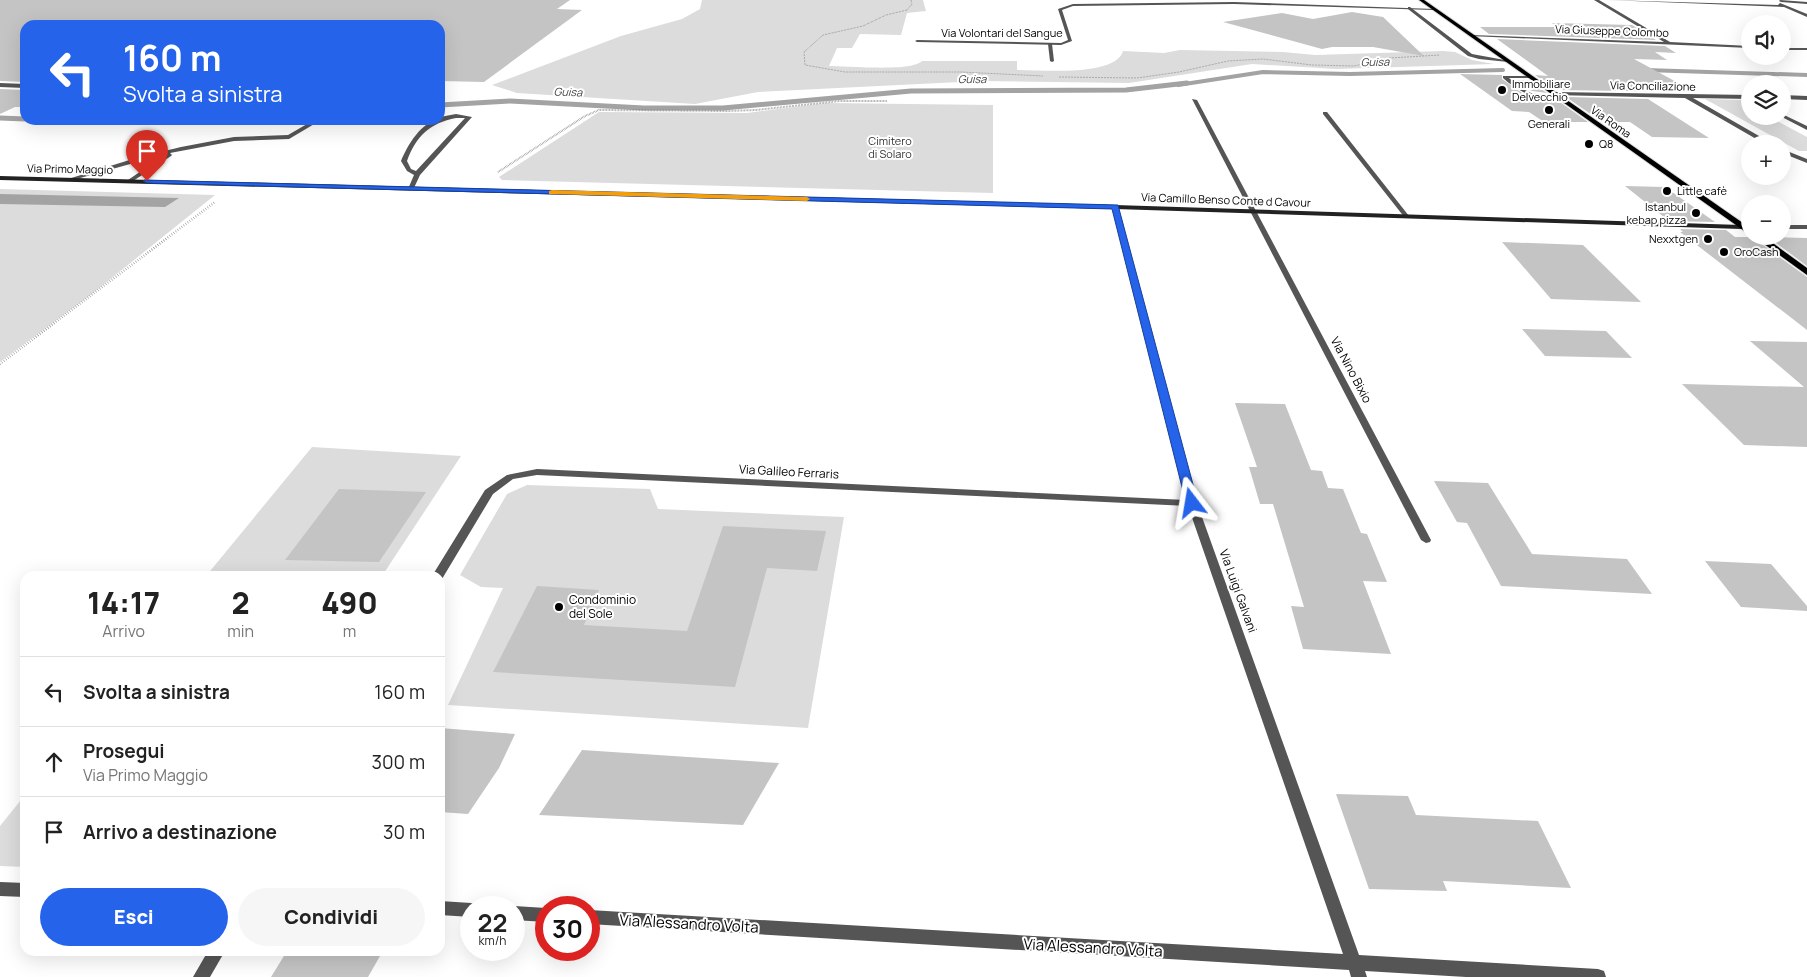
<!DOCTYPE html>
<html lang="it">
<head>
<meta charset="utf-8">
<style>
  :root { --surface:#fff; --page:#f6f6f6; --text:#222; --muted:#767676; --line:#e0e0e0; --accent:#2563eb }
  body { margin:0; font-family:Manrope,sans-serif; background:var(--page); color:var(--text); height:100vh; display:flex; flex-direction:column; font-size:19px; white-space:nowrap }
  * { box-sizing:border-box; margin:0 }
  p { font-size:16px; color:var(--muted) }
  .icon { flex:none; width:28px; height:28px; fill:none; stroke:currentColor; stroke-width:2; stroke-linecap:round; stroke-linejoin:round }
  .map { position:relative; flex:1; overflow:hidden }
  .details { position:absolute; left:20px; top:571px; width:425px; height:385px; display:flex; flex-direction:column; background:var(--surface); border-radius:15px; box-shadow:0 5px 20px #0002 }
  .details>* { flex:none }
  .top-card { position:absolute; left:20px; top:20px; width:425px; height:105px; border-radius:15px; box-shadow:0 5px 20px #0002; background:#2563eb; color:#fff; overflow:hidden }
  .tools { position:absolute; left:1741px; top:15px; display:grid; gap:10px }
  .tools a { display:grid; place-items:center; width:50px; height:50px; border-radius:50%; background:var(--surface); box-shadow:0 5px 20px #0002; font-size:25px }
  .speed { position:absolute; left:460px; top:896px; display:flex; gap:10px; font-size:25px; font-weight:700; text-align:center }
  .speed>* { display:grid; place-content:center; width:65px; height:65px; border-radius:50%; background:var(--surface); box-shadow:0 5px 20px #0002; line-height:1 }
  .speed small { font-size:12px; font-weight:400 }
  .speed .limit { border:8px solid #d22; background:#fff; color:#111 }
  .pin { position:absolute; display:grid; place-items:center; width:42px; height:42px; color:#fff; margin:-51px -21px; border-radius:50% 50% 50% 0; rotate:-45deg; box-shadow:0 0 5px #0007 }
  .pin .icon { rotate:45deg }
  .me { position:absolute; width:55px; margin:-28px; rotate:346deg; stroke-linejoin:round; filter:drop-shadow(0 0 4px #0008) }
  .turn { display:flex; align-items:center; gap:18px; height:105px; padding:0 20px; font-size:22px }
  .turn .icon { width:65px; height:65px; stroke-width:2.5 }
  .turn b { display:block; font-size:35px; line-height:42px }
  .eta { display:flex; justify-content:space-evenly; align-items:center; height:85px; text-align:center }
  .eta b { font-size:30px; font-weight:800; line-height:35px }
  .cta { display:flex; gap:10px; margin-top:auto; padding:10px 20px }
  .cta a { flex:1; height:58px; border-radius:30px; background:var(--accent); color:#fff; font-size:20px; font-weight:800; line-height:58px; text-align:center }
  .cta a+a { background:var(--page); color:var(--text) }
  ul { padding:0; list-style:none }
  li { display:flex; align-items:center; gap:15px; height:70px; padding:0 20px; border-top:1px solid var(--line) }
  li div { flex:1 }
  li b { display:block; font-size:19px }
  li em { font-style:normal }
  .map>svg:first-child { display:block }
</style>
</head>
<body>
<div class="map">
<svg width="1807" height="977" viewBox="0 0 1807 977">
  <rect width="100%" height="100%" fill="#fff"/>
  <g fill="#dcdcdc">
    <path d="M702,0H923L926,11L907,13L901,35L860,34L852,48H837L829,66C847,66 912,72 922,61H1017V70C1040,70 1116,77 1123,51L1164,53L1180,50L1283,52L1315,55L1443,51L1455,52L1472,60L1494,64L1336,69L1252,64L1129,83L980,81L758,92L695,104L517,93L492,85L621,36L682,19L700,9Z"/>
    <path d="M1705,99L1743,100L1744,104L1750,107V116H1768L1807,137V151H1799Z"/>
    <path d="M826,103L993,105V193L502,180L499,177L599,112L747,113Z"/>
    <path d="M0,189L215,195L93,293L0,362Z"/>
    <path d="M312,447L461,456L382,576H206Z"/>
    <path d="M527,485L650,489L658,509L844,517L808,728L448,705L503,588L481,587L460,575L507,494Z"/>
    <path d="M25,795V867L0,866V826Z"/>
  </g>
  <path fill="#a3a3a3" d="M0,194L179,198L165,207L0,204Z"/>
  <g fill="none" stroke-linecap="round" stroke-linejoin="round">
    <g stroke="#a3a3a3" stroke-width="4">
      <path d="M1645,70L1807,75"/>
      <path d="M1178,85L1263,72L1350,74L1503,70"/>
    </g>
    <g stroke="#a3a3a3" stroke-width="5">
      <path d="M440,105L510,101L644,108H723L911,91L1126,90L1187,83"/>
      <path d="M0,118L25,119"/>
      <path d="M189,120H301"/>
    </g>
  </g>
  <g fill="#c4c4c4">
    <path d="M0,0H570L557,9L582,10L484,82L440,81V25H25V82L0,81Z"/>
    <path d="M1352,12L1383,17L1424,56L1373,47H1332L1322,49L1223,22L1282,13L1313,19Z"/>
    <path d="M1552,23L1632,25L1656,40L1489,34L1480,27H1558Z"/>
    <path d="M1497,39L1665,46L1676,53L1655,52L1667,60L1634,59L1695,92L1556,90L1535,75L1548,76Z"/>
    <path d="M1460,74L1502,75V79L1522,93L1538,100H1557L1588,122H1544L1529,112L1512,111Z"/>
    <path d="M1514,80H1528L1547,93L1532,91Z"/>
    <path d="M0,89L25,90V107H15L0,114Z"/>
    <path d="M1566,97L1648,99L1709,138L1652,137L1630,122H1602Z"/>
    <path d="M1625,186L1665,187L1715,222L1669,221Z"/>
    <path d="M1680,229L1726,230L1735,237H1752L1807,277V330L1680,232H1683Z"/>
    <path d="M1768,237L1807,238V266Z"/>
    <path d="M1502,242L1583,245L1641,302L1551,299Z"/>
    <path d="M1522,329L1606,331L1632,358L1545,356Z"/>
    <path d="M1750,341L1807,342V447L1744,445L1682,384L1804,387Z"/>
    <path d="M1235,403L1285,404L1311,470L1322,471L1328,488L1343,489L1361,533L1367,534L1387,582L1363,581L1391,654L1303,649L1291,606L1304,607L1273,504H1260L1249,467H1257Z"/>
    <path d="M1434,481L1488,483L1532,554L1627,559L1652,594L1501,586L1467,523L1457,522Z"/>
    <path d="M339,489L426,492L379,562L285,560Z"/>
    <path d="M723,526L826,531L817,571L767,568L735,687L493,672L537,586L599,590L584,625L687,631Z"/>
    <path d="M1705,561L1771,564L1807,606V611L1741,607Z"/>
    <path d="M440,728L515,734L499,768L468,814L440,812Z"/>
    <path d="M582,750L779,763L743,825L539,815Z"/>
    <path d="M1336,794L1408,796L1416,815L1538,821L1571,888L1443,881L1447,891L1369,889Z"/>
    <path d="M287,951H348L380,956L368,977H271Z"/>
  </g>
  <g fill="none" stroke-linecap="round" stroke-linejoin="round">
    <g stroke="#dbdbdb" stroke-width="2">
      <g id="primary">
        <path d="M1419,0H1424L1750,228V235Z"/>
        <path d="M1753,236H1763L1807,268V275Z"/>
      </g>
    </g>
    <g stroke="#777" stroke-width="1" stroke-dasharray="0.5 1" stroke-linecap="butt">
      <path d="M911,0L912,4L907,10L886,15L863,26L823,35L804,52L805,65L845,72H961L1043,76"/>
      <path d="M1059,77L1137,78L1179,72L1228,61L1263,59L1312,65L1354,66L1390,58L1440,55"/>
    </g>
    <path stroke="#777" stroke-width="2" stroke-dasharray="0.5 1" stroke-linecap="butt" d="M498,172L585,116L599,110L727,111L756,110L839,101H887"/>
    <path stroke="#777" stroke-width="2.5" stroke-dasharray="0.5 2" stroke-linecap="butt" d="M0,364L215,202"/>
    <g fill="#555" fill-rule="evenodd">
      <path d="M1408,7H1410L1472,54L1510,61L1508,62L1479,59L1468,56L1408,9Z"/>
      <path d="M1050,43L1052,44L1054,61L1052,62L1050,61L1048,44Z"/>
      <path d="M1503,76H1532L1530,78H1509L1519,87L1531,93L1562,97C1543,105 1517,91 1503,78Z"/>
      <path d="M0,83L25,84V88L0,87Z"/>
      <path d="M1192,99L1197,100L1256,211L1255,212L1250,211Z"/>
      <path d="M1323,112H1327L1409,216V218H1405L1323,114Z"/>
      <path d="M456,114L472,117L420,175L413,190H409L408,189L414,175L407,171L401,161C407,146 422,120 440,120V117ZM456,118H465L416,171L411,169L407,161C416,136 430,123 456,118Z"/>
      <path d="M314,120H321L289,139L234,141L170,153L172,155L171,156L130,183L128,182V180L166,154L73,180L68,179L136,158L181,147L234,137L288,135Z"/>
      <path d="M0,882L25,883V897L0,896Z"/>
    </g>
    <g fill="#555" fill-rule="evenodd">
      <path d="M1594,0H1599L1670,42L1750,46V48L1470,36L1472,35L1664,42Z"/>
      <path d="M1607,0L1778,5L1780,3L1807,14V17L1784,7Z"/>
      <path d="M1780,0L1807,2V4L1781,2L1779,1Z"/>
      <path d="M1234,2L1435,9L1433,10L1234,4L1073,6L1062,10L1072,41L1061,45L917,42L915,41L917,40L1061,43L1068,40L1058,9L1073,4Z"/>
      <rect x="1782" y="48" width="25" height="2"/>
      <path d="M1555,92L1750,95V99L1693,98L1773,144H1765L1685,98L1553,95Z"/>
      <path d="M1782,95L1807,96V100L1782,99Z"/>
      <path d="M1782,114L1807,126V130L1780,116H1782Z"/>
      <path d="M1782,149L1807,159V163L1782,153Z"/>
      <path d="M1115,205L1118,207L1197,503L1359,955L1598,969L1604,971L1606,977H1466L1365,971L1367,977H1351L1349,970L589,924V910L1343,954L1188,506L537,475L513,479L493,494L442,579H440V576H432L485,490L507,475L537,469L1186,500L1112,207Z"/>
      <path d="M1251,210L1256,211L1431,540L1430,542L1426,543L1421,540L1250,211Z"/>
      <rect x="1782" y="225" width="25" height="4"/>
      <path d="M440,901L471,903L476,905L477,908H471V917L440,915Z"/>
      <path d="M514,906L546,908V922L514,920V908H510Z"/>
      <path d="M208,951H225L210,977H193Z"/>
    </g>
    <path fill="#222" fill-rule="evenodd" d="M0,176L1115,205L1741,225L1744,227L1741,229L1115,209L0,180Z"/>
    <use href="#primary" fill="#000" fill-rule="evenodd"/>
  </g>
  <path fill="#2563eb" stroke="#184099" d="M144,180L1118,205L1198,503L1192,507L1186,503L1112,209L147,183L143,181Z"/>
  <path fill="#f59e0b" d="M552,190L807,197L810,199L807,201L549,194V191Z"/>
  <g fill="#000" stroke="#fff" stroke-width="2">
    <circle cx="1502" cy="90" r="5"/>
    <circle cx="1549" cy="110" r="5"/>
    <circle cx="1589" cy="144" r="5"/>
    <circle cx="1667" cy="191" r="5"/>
    <circle cx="1696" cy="213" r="5"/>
    <circle cx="1708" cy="239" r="5"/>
    <circle cx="1724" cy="252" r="5"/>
    <circle cx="559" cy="607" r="5"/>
  </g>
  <g text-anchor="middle" stroke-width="4" stroke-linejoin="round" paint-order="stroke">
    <g font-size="11" fill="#000" stroke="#fff">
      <text transform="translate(1612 31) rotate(2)" y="4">Via Giuseppe Colombo</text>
      <text x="1002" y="37">Via Volontari del Sangue</text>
      <text transform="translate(1653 86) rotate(1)" y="4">Via Conciliazione</text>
      <text transform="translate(1611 122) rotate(35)" y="4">Via Roma</text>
      <text transform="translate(70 169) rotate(1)" y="4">Via Primo Maggio</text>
      <text transform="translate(1226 200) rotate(2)" y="4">Via Camillo Benso Conte d Cavour</text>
    </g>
    <g font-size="11" font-style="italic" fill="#444" stroke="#fff">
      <text transform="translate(1375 62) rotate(-1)" y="4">Guisa</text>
      <text x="972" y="83">Guisa</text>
      <text transform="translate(568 92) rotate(2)" y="4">Guisa</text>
    </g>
    <g font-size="11" fill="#000" stroke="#fff" text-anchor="start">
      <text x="1512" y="88">Immobiliare<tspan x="1512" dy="13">Delvecchio</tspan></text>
      <text x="1549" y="128" text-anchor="middle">Generali</text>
      <text x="1599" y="148">Q8</text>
      <text x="1677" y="195">Little cafè</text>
      <text x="1686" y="211" text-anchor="end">Istanbul<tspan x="1686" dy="13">kebap pizza</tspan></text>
      <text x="1698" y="243" text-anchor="end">Nexxtgen</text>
      <text x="1734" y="256">OroCash</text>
    </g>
    <g font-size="11" fill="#333" stroke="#fff">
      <text x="890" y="145">Cimitero<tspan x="890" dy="13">di Solaro</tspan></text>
    </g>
    <g font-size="12" fill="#000" stroke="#fff">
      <text transform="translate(1351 370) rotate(62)" y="4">Via Nino Bixio</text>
      <text transform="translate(789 472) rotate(3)" y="4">Via Galileo Ferraris</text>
      <text transform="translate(1238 591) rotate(70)" y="4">Via Luigi Galvani</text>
    </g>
    <g font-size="12" fill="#000" stroke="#fff" text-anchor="start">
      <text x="569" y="604">Condominio<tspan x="569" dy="14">del Sole</tspan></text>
    </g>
    <g font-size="15" fill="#000" stroke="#fff">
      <text transform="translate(689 924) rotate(3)" y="5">Via Alessandro Volta</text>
      <text transform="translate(1093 948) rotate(3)" y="5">Via Alessandro Volta</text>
    </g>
  </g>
</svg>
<div class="tools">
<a><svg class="icon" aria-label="sound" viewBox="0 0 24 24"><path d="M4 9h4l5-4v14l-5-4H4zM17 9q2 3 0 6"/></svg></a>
<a><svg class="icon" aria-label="layers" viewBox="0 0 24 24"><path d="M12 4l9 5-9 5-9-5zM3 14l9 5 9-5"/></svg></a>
<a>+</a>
<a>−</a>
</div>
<div class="speed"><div>22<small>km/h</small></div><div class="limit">30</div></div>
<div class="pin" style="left:147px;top:181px;background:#d93025"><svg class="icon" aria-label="arrive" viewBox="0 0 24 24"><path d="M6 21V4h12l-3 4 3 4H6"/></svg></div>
<svg class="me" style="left:1192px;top:503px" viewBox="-20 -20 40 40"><path d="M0-17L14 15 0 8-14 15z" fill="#2563eb" stroke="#fff" stroke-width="4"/></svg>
<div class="top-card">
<div class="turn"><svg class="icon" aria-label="left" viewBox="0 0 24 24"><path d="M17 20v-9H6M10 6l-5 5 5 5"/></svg><div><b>160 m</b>Svolta a sinistra</div></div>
</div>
<section class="details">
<div class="eta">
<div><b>14:17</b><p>Arrivo</p></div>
<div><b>2</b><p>min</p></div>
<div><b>490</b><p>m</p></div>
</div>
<ul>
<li><svg class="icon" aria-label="left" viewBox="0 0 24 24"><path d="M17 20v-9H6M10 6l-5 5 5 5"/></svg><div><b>Svolta a sinistra</b></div><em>160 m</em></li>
<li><svg class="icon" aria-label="ahead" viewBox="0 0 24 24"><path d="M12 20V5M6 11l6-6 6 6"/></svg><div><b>Prosegui</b><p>Via Primo Maggio</p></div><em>300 m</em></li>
<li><svg class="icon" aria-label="arrive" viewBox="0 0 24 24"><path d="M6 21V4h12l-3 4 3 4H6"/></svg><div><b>Arrivo a destinazione</b></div><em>30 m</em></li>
</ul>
<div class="cta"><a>Esci</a><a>Condividi</a></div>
</section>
</div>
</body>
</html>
